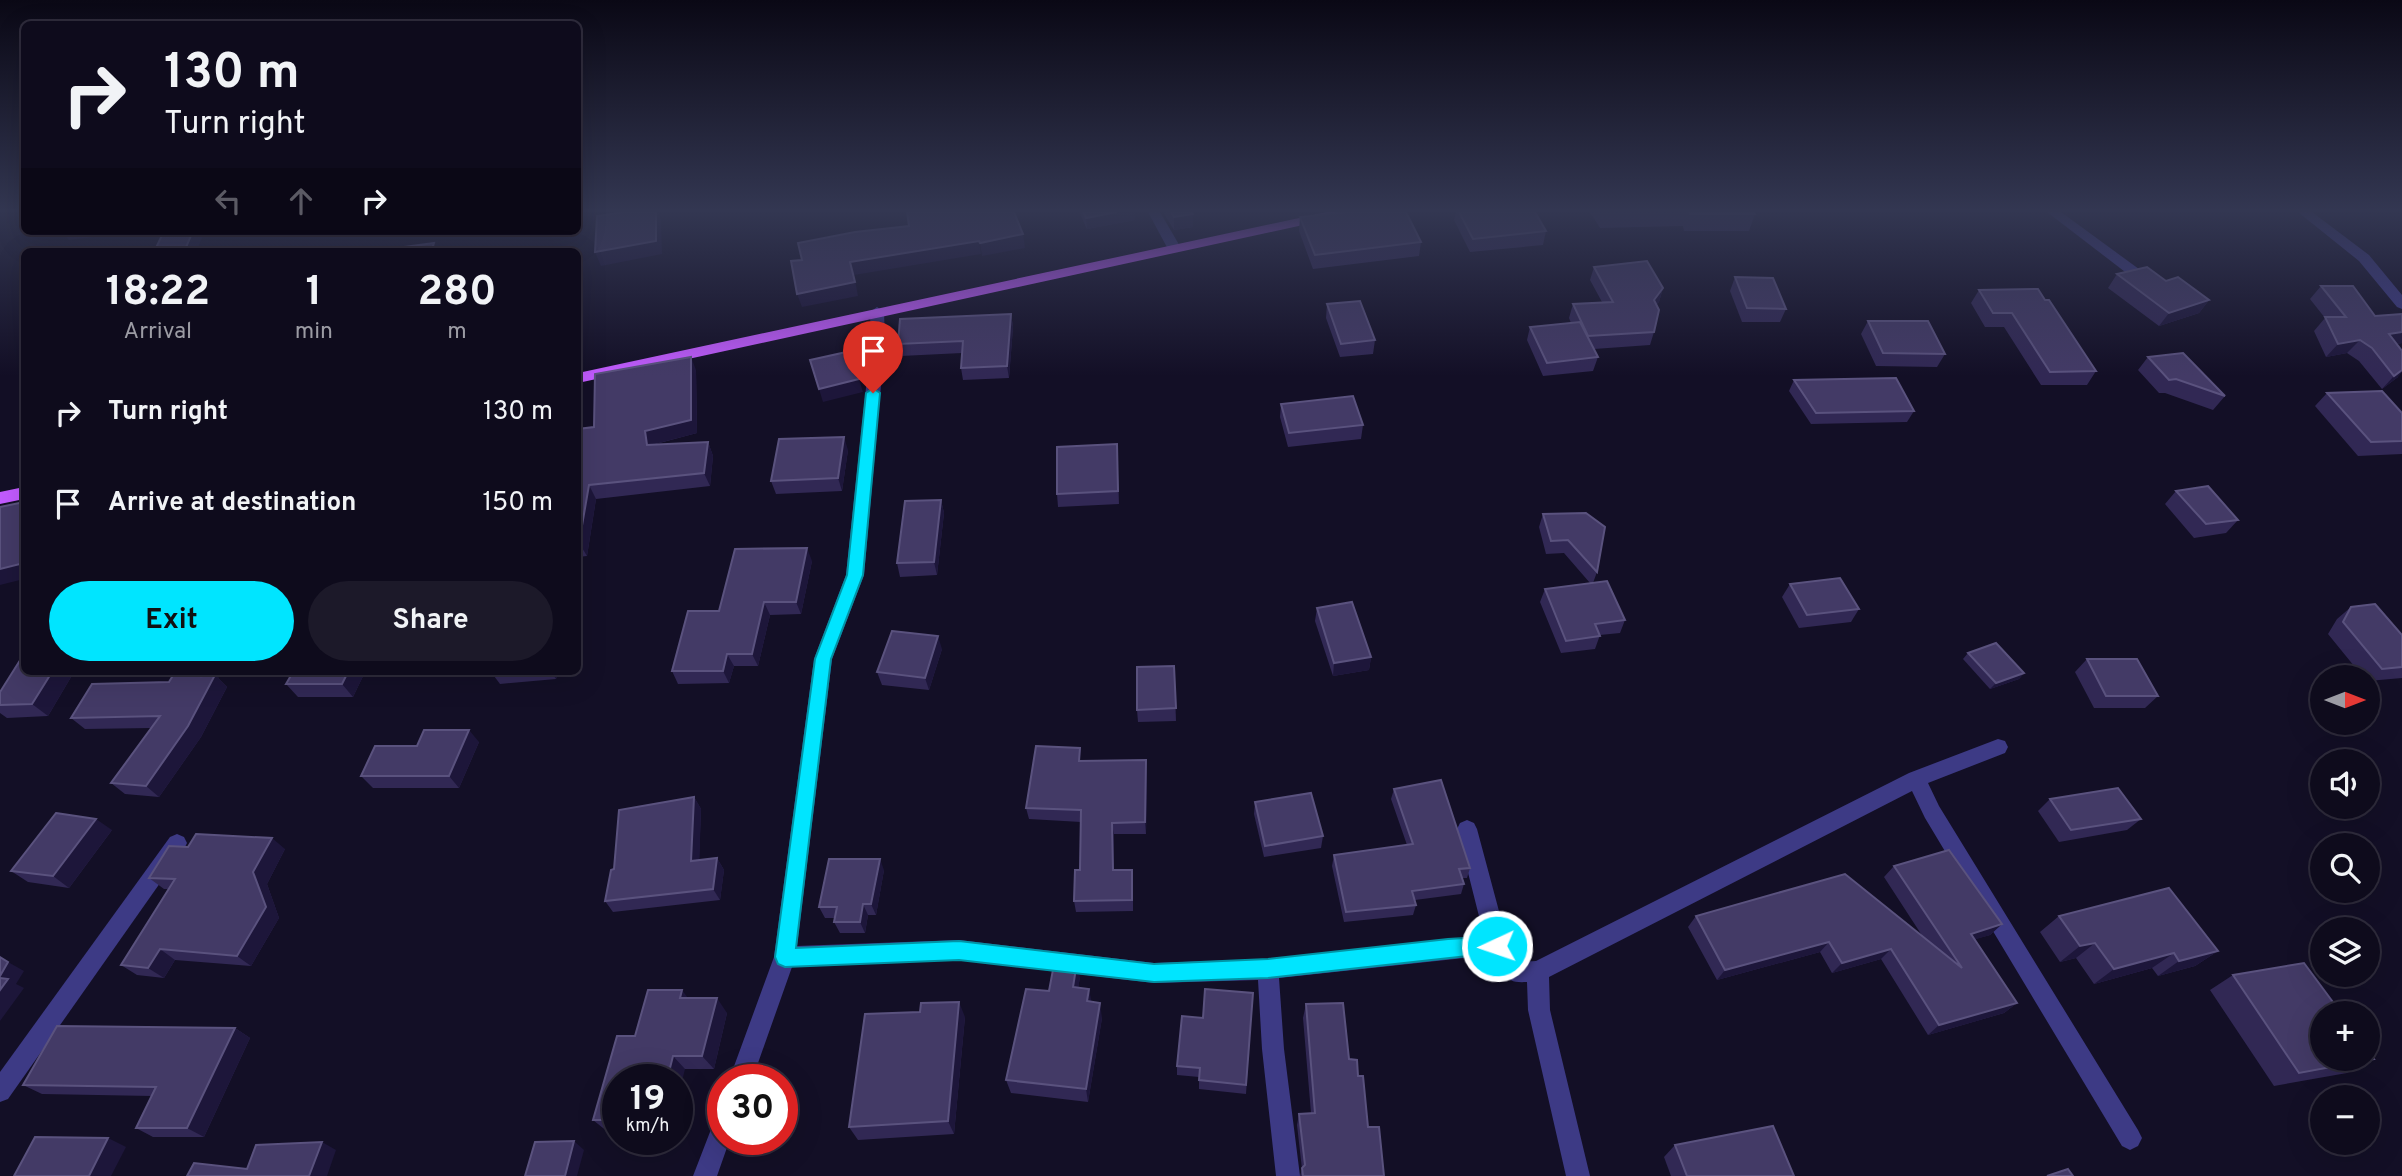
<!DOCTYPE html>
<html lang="en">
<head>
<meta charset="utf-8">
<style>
  :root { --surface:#0e0b1c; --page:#1c1929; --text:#f1f3f6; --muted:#9b9ba3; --line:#2e2b3b; --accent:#00e5ff }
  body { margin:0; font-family:Overpass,sans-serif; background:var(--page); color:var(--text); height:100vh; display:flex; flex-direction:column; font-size:26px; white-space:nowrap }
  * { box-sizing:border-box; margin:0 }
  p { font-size:23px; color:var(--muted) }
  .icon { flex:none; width:38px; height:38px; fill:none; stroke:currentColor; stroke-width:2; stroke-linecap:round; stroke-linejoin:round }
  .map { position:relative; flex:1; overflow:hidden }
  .side { position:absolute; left:21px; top:248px; width:560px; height:427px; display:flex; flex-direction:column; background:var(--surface); border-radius:10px; box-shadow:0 7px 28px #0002,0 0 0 2px var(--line) }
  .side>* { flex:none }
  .top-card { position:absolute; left:21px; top:21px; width:560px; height:214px; border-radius:10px; box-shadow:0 7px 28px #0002,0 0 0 2px var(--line); background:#0e0b1c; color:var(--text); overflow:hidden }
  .needle { width:46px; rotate:90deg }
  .fabs { position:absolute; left:2310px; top:665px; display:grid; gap:14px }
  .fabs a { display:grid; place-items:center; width:70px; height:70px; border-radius:50%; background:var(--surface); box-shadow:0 7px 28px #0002,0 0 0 2px var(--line); font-size:35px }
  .speed { position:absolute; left:602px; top:1064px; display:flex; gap:14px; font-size:35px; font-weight:700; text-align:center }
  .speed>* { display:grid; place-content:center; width:91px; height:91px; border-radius:50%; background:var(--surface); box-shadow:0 7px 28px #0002,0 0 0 2px var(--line); line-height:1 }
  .speed small { font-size:18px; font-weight:400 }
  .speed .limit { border:10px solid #d22; background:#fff; color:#111 }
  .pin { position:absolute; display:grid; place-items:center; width:60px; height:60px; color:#fff; margin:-72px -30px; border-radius:50% 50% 50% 0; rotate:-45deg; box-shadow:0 0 7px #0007 }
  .pin .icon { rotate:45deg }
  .me { position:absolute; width:77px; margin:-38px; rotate:267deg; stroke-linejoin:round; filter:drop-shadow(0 0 5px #0008) }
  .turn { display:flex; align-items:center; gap:24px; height:147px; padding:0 28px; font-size:32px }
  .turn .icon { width:91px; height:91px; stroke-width:2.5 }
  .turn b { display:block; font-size:49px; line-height:60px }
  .lanes { display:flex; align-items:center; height:66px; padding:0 28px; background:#0003; justify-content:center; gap:35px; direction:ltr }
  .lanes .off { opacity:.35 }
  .eta { display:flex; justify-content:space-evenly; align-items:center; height:119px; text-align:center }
  .eta b { font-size:42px; font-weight:700; line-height:49px }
  .cta { display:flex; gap:14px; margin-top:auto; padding:14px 28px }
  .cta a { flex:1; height:80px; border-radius:42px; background:var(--accent); color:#111; font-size:28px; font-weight:700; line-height:80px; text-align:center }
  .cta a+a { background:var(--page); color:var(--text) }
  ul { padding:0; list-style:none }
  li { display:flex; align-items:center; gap:21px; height:91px; padding:0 28px }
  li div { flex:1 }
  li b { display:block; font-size:26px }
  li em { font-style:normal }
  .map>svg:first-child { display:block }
</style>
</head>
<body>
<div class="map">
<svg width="2402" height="1176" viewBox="0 0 2402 1176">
  <rect width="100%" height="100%" fill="#130f26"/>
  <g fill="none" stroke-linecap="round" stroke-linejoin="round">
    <g fill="#3d3a85" fill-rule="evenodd">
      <path d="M1148,212H1160L1181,248L1179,251H1169Z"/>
      <path d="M2047,212H2061L2143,272V278H2133Z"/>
      <path d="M2298,212H2312L2369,255L2402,295V309L2397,307L2359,261Z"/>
      <path d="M877,307L884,312L885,341L864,575L832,659L797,946L959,940L1154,963L1268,959L1484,936L1457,829L1460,823L1467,820L1474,823L1477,829L1507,941L1520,962L1536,961L1909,773L1998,739L2005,741L2008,747L2005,753L1928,783L1939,806L2138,1130L2142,1138L2138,1146L2130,1150L2122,1146L1925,818L1912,791L1549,977L1550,1010L1590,1176H1566L1528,1010L1527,982C1504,984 1503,973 1492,955L1279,978L1284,1049L1300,1176H1276L1262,1049L1258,980L1154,983L959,960L792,967L752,1080H729L774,957L814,659L846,575L871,341L870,312Z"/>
      <path d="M177,834L184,837L187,843L184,849L8,1099L0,1102V1072L170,837Z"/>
      <path d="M723,1115V1139H730L717,1176H693L715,1119Z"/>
    </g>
    <g fill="#c25bff" fill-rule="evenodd">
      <path d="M1327,212H1351L1344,216L578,383V373Z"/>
      <path d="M24,487V499L0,504V492Z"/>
    </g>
  </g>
  <g fill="#312854">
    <path d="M1079,212H1135V220L1087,229Z"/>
    <path d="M1163,212H1192L1193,227L1174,230Z"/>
    <path d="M1456,212H1535L1546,231L1543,245L1470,252L1454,220Z"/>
    <path d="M1590,212H1754L1755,214L1749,231H1684L1683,226L1600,228Z"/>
    <path d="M1300,217L1421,242L1419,256L1313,269L1299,231Z"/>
    <path d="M1594,267L1663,288L1659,302L1656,305L1654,332L1650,345L1594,349L1598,357L1593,371L1543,376L1527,340L1530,327L1571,323L1569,318L1573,304L1602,302L1590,280Z"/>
    <path d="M2117,274L2166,281L2209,300L2199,313L2159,326L2108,288Z"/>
    <path d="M1735,277L1786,309L1780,322H1742L1730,291Z"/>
    <path d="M2321,286L2375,316L2402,314V343L2397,344L2398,377L2382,389L2359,361L2347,353L2326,357L2314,331L2325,318L2310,299Z"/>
    <path d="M1979,290L2096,371L2087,385H2041L2004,327H1985L1971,303Z"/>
    <path d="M1327,304L1375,340L1373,354L1340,357L1326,318Z"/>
    <path d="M1011,314L1013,327L1009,378L963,380L961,368L962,353L901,356L898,344Z"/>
    <path d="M1868,321L1945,354L1937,367L1876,366L1861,334Z"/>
    <path d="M2148,357L2225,396L2213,410L2165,393H2159L2138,370Z"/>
    <path d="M696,370L697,433L652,445L708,442L713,456L710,486L596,499L587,556L578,557V429L594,427Z"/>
    <path d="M1794,380L1914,411L1907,422L1811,424L1789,391Z"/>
    <path d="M2327,393L2402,413V454L2358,456L2315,406Z"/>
    <path d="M1281,404L1363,425L1361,439L1288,447L1280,417Z"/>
    <path d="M1117,444L1119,504L1058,507L1057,494Z"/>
    <path d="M848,450L842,491L776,494L771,481Z"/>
    <path d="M2176,491L2238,520L2226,533L2194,538L2165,504Z"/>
    <path d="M941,500L944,513L937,575L900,577L897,563Z"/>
    <path d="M1586,513L1597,572L1593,583L1625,620L1620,633L1600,635L1595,649L1561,653L1540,602L1545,589L1590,583L1564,553L1546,554L1539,527L1543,514Z"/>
    <path d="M812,561L801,614L770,615L758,666H734L729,683L678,684L672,671L719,611Z"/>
    <path d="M1790,584L1859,609L1851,622L1799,628L1782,597Z"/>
    <path d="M2351,607L2402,635V678L2368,681V677H2363L2328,634L2337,619Z"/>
    <path d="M1317,608L1371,657L1369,670L1333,676L1315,621Z"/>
    <path d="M942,649L929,690L882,685L877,672Z"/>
    <path d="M1968,653L2024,673L2019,679L1990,689L1963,659Z"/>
    <path d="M2087,659L2158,696L2145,708H2094L2075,672Z"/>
    <path d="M1174,666L1176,721L1138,722L1137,710Z"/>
    <path d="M24,672H74L48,716L7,718L0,713V692Z"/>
    <path d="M175,672H221L218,678L227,687L201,737L159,797L125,794L111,783L151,728L85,729L71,718L169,682Z"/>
    <path d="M365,672L353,697H298L286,684Z"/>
    <path d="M491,672H558L556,679L500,684Z"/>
    <path d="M479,742L459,788H373L361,776L417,746Z"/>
    <path d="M1082,761L1147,772L1146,834H1114V870L1133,881V911L1076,912L1074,901L1080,870L1081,822L1029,819L1026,808Z"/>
    <path d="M1394,789L1470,868L1467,878H1462L1464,884L1461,894L1415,900L1416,905L1413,915L1344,922L1332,866L1334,855L1407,845L1391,799Z"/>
    <path d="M694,797L701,809L699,860L717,858L724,870L720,900L613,912L605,901L614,869Z"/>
    <path d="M2050,799L2141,819L2127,830L2059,842L2038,811Z"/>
    <path d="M1255,802L1323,836L1321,848L1264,857L1254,814Z"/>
    <path d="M112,830L69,888L28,882L11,871Z"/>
    <path d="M285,849L267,884L279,918L251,966L175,960L164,978L137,975L121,965L169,889H164L149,878Z"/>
    <path d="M1894,866L2002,924L1990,935L1975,939L2017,1003L2004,1013L1928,1035L1881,959L1832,973L1820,952L1717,980L1688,927L1696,916L1923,937L1884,877Z"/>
    <path d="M884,870L876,915H868L865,933H840L834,922L835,918H825L819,907Z"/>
    <path d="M2059,916L2218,951L2195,966L2158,976L2152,968L2094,984L2076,958L2060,962L2040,932Z"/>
    <path d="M2233,975L2374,1059L2347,1073L2274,1086L2210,990Z"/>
    <path d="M1080,977L1078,988L1091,1002L1102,1018L1088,1102L1011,1093L1006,1080L1049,991Z"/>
    <path d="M1253,993L1246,1094L1199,1089V1077L1177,1075V1066Z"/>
    <path d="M688,998L727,1013L714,1069H685L618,1080V1132H608L593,1120L635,1036Z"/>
    <path d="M1306,1004L1349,1059L1358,1076L1368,1127L1384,1176H1300L1302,1169L1297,1125L1299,1114L1311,1113L1303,1018Z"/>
    <path d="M965,1017L954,1134L858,1140L849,1127Z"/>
    <path d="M235,1028L250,1038L204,1137H153L136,1128L152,1096L42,1094L23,1085Z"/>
    <path d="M1675,1145L1794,1176H1671L1664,1157Z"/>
  </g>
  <g fill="#1d163a">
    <path d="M656,212H658L661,220L662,254L601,266L595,252Z"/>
    <path d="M1117,212H1135V220L1087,229L1086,218Z"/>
    <path d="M1193,214V227L1174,230V217Z"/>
    <path d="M61,231H136L134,232L69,240Z"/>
    <path d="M193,231H205L196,252H184Z"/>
    <path d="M1023,234L1025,248L982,256L980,243Z"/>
    <path d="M979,241L981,254L854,275L858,296L802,307L797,294L850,262Z"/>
    <path d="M434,243L438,252H431Z"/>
    <path d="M1663,288L1659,302L1649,313L1654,300Z"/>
    <path d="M2209,300L2199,313L2159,326L2169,313Z"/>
    <path d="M1011,314L1013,327L1009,378L1007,366Z"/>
    <path d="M2402,332V343L2377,348L2389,334Z"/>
    <path d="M2360,340L2347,353L2326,357L2338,344Z"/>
    <path d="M691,357L696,370L697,433L651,445H647L645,431Z"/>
    <path d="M2402,370V372L2398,377L2382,389L2394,376Z"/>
    <path d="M859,379L863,392L823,402L819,389Z"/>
    <path d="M844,437L848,450L842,491L838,478Z"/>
    <path d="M708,442L713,456L710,486L704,473Z"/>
    <path d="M589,485L596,499L587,556L579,543Z"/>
    <path d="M941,500L944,513L937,575L934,562Z"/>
    <path d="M807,548L812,561L801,614L796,602Z"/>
    <path d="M24,563V579L0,585V569Z"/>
    <path d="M764,602L770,615L758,666L752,654Z"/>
    <path d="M938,636L942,649L929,690L925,678Z"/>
    <path d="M727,654L734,666L729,683L723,671Z"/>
    <path d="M1371,657L1369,670L1333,676L1334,663Z"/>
    <path d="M52,672H74L48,716L32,704Z"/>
    <path d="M204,672H221L218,678L227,687L201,737L159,797L146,786Z"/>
    <path d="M348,672H365L353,697L342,684Z"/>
    <path d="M551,672H558L556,679Z"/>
    <path d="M2024,673L2019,679L1990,689L1996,683Z"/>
    <path d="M469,730L479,742L459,788L449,776Z"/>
    <path d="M1146,760L1147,772L1146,834L1145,822Z"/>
    <path d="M694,797L701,809L699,872L691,861Z"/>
    <path d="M96,819L112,830L69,888L53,876Z"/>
    <path d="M1112,823L1114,834V881L1113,870Z"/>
    <path d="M272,838L285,849L267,884L279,918L251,966L237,956L253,872Z"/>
    <path d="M717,858L724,870L720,900L713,889Z"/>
    <path d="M880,859L884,870L876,915L871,904Z"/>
    <path d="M863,904L868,915L865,933L860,922Z"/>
    <path d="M2002,924L1990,935L1960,944L1971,934Z"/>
    <path d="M1829,942L1820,952L1717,980L1725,970Z"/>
    <path d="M2095,943L2076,958L2060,962L2080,946Z"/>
    <path d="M160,949L175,960L164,978L148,968Z"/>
    <path d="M1891,949L1881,959L1832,973L1842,963Z"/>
    <path d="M2218,951L2195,966L2158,976L2179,961Z"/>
    <path d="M2174,953L2152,968L2094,984L2114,969Z"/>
    <path d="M8,962L24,971L16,984L24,988L0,1021V976Z"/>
    <path d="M1077,962L1080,977L1076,1002L1073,987Z"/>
    <path d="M1089,989L1092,1004L1087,1001Z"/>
    <path d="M682,990L693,1005L680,998Z"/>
    <path d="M717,998L727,1013L714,1069L702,1056Z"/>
    <path d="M959,1002L965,1017L954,1134L948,1121Z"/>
    <path d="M1100,1003L1102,1018L1088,1102L1086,1089Z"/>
    <path d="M2017,1003L2004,1013L1928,1035L1939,1025Z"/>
    <path d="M235,1028L250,1038L204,1137L187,1128Z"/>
    <path d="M673,1056L685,1069L677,1102V1080H667Z"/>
    <path d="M108,1138L126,1147L111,1176H89Z"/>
    <path d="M574,1141L584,1150L577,1176H565Z"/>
    <path d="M322,1142L336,1150L327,1176H309Z"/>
  </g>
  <g fill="#433a66" stroke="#5a527e" stroke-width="2">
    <path d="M625,212H656V241L595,252L597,216Z"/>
    <path d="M907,212H1014L1023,234L980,243L979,241L850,262L855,282L797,294L791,261L802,260L798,243L855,232L909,226Z"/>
    <path d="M1083,212H1117L1086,218Z"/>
    <path d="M1171,212H1192L1193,214L1174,217Z"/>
    <path d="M1348,212H1406L1421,242L1315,255L1300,217Z"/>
    <path d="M1459,212H1535L1546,231L1473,239Z"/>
    <path d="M1689,212H1754L1755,214H1690Z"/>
    <path d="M164,231H193L184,252H154Z"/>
    <path d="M434,243L431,252H367Z"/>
    <path d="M1647,261L1663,288L1654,300L1659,310L1654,332L1588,336L1573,304L1613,302L1594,267Z"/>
    <path d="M2147,267L2166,281L2178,277L2209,300L2169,313L2117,274Z"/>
    <path d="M1735,277L1773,278L1786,309L1747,308Z"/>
    <path d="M2321,286H2353L2375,316L2402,314V332L2389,334L2402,351V370L2394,376L2372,348L2360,340L2338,344L2325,317H2346Z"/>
    <path d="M2038,289L2045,300H2049L2096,371L2050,372L2012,313H1993L1979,290Z"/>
    <path d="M1360,301L1375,340L1341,344L1327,304Z"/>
    <path d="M1011,314L1007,366L961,368L963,341L898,344L900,319Z"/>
    <path d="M1868,321H1928L1945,354L1883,353Z"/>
    <path d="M1580,322L1598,357L1547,363L1530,327Z"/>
    <path d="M851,351L859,379L819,389L810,360Z"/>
    <path d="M2183,353L2225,396L2176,379L2169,380L2148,357Z"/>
    <path d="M691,357V420L645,431L647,445L708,442L704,473L589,485L579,543H578V429L594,427L595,374Z"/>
    <path d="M1896,378L1914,411L1816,413L1794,380Z"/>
    <path d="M2382,391L2402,413V441L2371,442L2327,393Z"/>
    <path d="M1353,396L1363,425L1289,433L1281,404Z"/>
    <path d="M844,437L838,478L771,481L779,439Z"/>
    <path d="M1117,444L1118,491L1057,494V447Z"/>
    <path d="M2208,486L2238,520L2206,524L2176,491Z"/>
    <path d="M941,500L934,562L897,563L905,501Z"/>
    <path d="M24,502V563L0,569V507Z"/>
    <path d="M1586,513L1605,527L1597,572L1568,540L1551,541L1543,514Z"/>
    <path d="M807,548L796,602H764L752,654H727L723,671H672L688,611H719L735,549Z"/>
    <path d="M1840,578L1859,609L1807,615L1790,584Z"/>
    <path d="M1607,581L1625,620L1595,624L1600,636L1566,641L1545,589Z"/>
    <path d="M1352,602L1371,657L1334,663L1317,608Z"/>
    <path d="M2375,604L2402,635V667L2382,669L2343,622L2351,607Z"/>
    <path d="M892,631L938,636L925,678L877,672Z"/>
    <path d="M1996,643L2024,673L1996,683L1968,653Z"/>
    <path d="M24,654V672H52L32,704L0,705V692Z"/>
    <path d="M2087,659H2137L2158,696H2106Z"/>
    <path d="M1174,666L1176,708L1137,710V667Z"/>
    <path d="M175,672H204L202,676L215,675L188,726L146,786L111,783L160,716L71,718L92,684L169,682Z"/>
    <path d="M293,672H348L342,684H286Z"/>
    <path d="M424,730H469L449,776H361L375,746H417Z"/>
    <path d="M1036,746L1080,748L1079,761L1146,760L1145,822L1112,823L1113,870H1132V900L1074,901L1075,870H1080L1081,810L1026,808Z"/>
    <path d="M1441,780L1470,868L1459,869L1464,884L1412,891L1416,905L1346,912L1334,855L1413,844L1394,789Z"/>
    <path d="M2118,788L2141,819L2071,830L2050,799Z"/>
    <path d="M1311,793L1323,836L1265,846L1255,802Z"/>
    <path d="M694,797L691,861L717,858L713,889L605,901L611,870L614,869L619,810Z"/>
    <path d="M56,813L96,819L53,876L11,871Z"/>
    <path d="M196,834L272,838L253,872L266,907L237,956L160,949L148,968L121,965L175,879L149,878L169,846L188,847Z"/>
    <path d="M1949,850L2002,924L1971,934L2017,1003L1939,1025L1891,949L1842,963L1829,942L1725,970L1696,916L1845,874L1962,968L1894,866Z"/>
    <path d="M829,859H880L871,904H863L860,922H834L837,907H819Z"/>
    <path d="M2169,888L2218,951L2179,961L2174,953L2114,969L2095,943L2080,946L2059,916Z"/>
    <path d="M0,957L8,962L0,976Z"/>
    <path d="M1055,959L1077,962L1073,987L1089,989L1087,1001L1100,1003L1086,1089L1006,1080L1026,989L1049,991Z"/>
    <path d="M2304,963L2341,1013H2322V1059H2368V1051L2374,1059L2299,1073L2233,975Z"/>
    <path d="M0,978L8,979L0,990Z"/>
    <path d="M1205,989L1253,993L1246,1085L1199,1080L1200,1068L1177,1066L1182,1016L1203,1018Z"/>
    <path d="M648,990H682L680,998H717L702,1056H673L667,1080H618V1120H593L617,1036H635Z"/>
    <path d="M959,1002L948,1121L849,1127L865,1014L920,1012L921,1003Z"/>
    <path d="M1343,1003L1349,1059L1357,1060L1358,1076H1363L1368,1127H1379L1384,1176H1303L1302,1168L1305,1165L1299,1114L1315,1113L1306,1004Z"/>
    <path d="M57,1026L235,1028L187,1128H136L156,1087L23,1085Z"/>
    <path d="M1773,1126L1794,1176H1687L1675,1145Z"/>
    <path d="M35,1137L108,1138L89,1176H14Z"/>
    <path d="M574,1141L565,1176H525L535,1142Z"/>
    <path d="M322,1142L309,1176H187L194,1163L247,1169L256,1145Z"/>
    <path d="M2068,1169L2073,1176H2047Z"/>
  </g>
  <linearGradient id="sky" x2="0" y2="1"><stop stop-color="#0a0815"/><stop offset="0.56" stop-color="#333752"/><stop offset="1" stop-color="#333752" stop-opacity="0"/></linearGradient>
  <rect width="2402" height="376" fill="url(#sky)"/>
  <path fill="#00e5ff" stroke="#0095a6" stroke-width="2" d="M873,388L880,393L863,575L831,659L796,948L959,941L1154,964L1268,959L1448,939L1497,936L1504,939L1507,946L1504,952L1268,978L1154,982L959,960L785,967L778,964L775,957L815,659L847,575L866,393Z"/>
</svg>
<div class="fabs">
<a><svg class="needle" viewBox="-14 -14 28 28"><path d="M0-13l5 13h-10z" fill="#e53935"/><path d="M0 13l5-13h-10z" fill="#9b9ba3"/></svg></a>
<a><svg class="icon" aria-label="sound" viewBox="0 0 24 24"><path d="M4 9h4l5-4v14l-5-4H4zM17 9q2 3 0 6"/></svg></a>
<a><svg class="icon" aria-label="search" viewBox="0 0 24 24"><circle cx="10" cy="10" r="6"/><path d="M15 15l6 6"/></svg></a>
<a><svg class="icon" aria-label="layers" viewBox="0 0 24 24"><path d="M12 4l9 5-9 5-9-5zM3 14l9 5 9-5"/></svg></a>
<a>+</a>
<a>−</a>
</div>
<div class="speed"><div>19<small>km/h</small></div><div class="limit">30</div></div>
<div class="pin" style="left:873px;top:393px;background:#d93025"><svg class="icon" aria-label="arrive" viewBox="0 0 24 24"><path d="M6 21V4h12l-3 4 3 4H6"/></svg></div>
<svg class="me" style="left:1497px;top:946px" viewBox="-20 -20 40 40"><circle r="17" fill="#00e5ff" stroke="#fff" stroke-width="3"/><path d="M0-11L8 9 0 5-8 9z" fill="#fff"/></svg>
<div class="top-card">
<div class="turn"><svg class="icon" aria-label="right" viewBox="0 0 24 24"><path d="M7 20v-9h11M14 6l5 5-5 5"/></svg><div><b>130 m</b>Turn right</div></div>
<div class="lanes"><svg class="icon off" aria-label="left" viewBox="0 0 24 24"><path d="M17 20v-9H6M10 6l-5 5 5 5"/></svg><svg class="icon off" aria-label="ahead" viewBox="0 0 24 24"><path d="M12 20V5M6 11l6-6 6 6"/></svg><svg class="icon" aria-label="right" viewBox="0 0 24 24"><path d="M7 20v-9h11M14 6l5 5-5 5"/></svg></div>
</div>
<section class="side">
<div class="eta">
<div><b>18:22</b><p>Arrival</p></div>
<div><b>1</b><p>min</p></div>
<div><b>280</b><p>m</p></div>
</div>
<ul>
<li><svg class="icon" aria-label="right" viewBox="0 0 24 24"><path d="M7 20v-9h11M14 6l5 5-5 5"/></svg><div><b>Turn right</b></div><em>130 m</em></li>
<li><svg class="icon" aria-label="arrive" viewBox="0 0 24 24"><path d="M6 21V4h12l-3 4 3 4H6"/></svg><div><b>Arrive at destination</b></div><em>150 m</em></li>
</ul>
<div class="cta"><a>Exit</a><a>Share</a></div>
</section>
</div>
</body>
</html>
